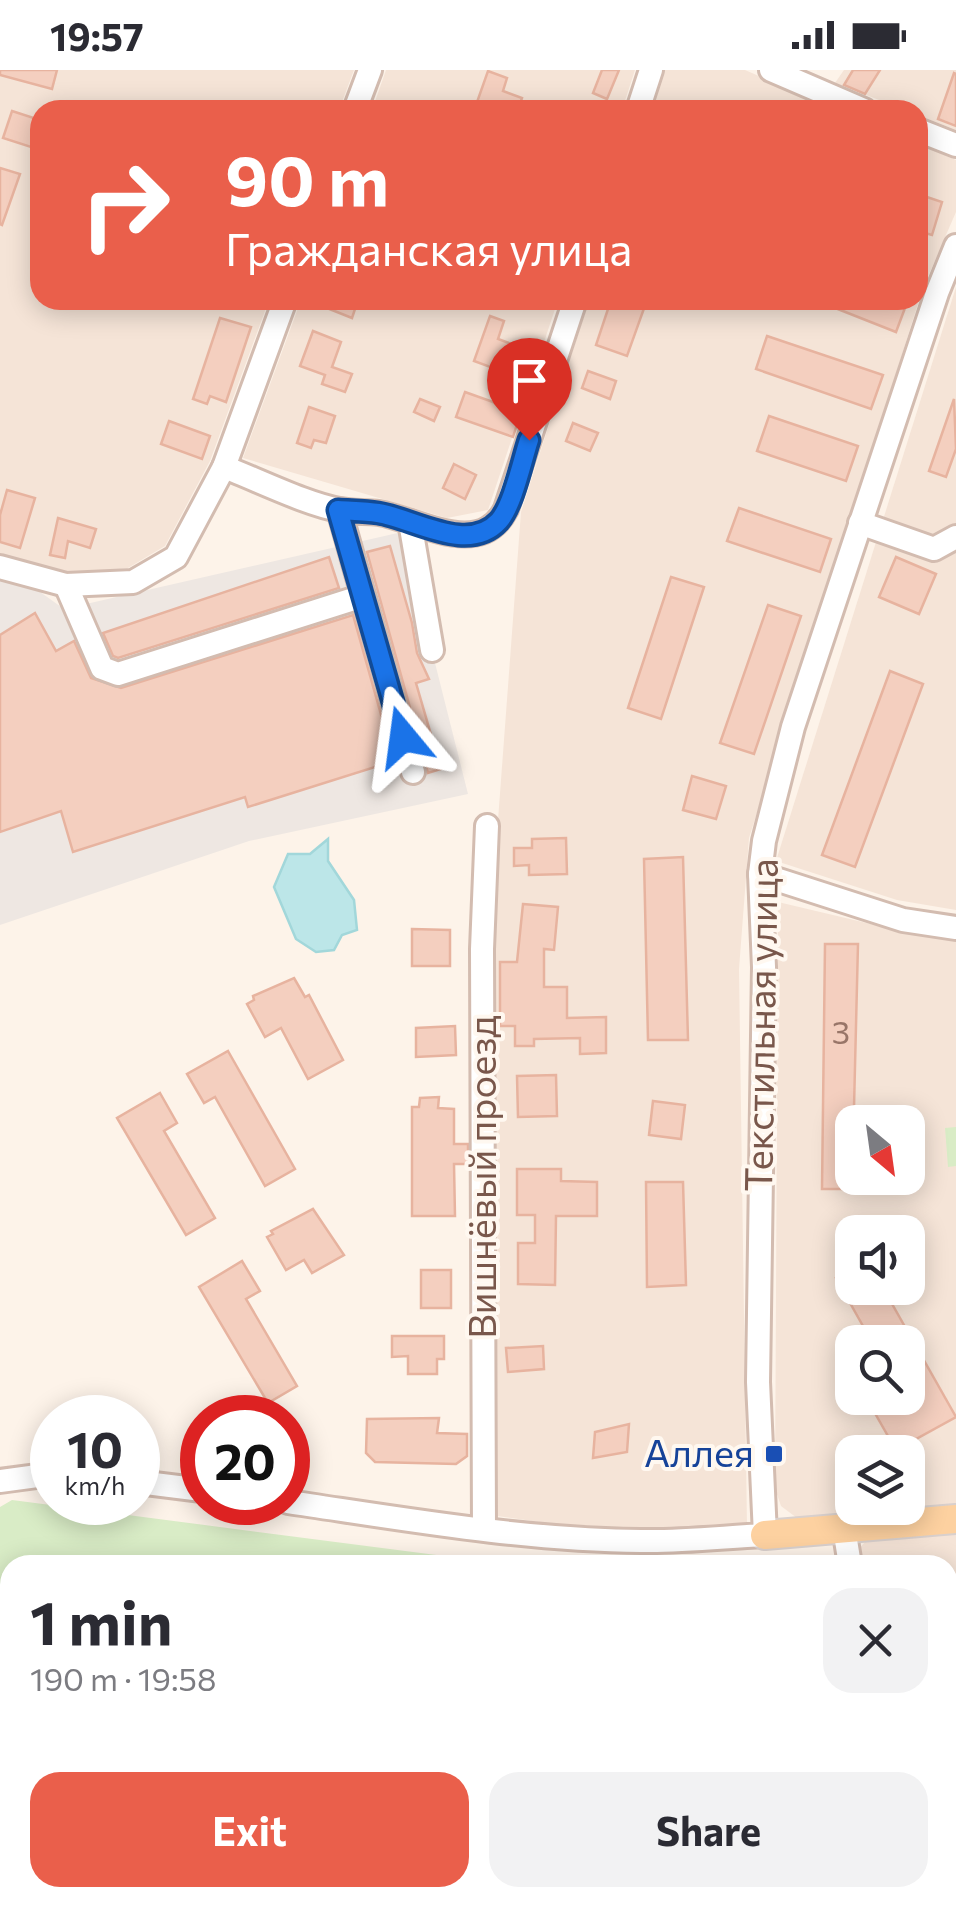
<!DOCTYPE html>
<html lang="en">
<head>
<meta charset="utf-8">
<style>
  :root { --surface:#fff; --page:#f2f2f3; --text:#2b2b33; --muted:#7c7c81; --accent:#ea5f4b }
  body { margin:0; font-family:Commissioner,sans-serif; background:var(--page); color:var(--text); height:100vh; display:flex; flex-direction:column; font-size:38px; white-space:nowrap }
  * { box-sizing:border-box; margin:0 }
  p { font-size:32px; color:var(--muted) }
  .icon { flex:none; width:55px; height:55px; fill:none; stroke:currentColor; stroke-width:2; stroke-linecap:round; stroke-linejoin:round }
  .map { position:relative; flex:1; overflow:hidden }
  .panel { position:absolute; left:0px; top:1485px; width:958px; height:352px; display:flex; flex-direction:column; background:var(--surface); border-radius:30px 30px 0 0; box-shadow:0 5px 25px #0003 }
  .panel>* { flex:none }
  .banner { position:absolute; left:30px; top:30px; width:898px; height:210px; border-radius:30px; box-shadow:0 5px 25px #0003; background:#ea5f4b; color:#fff; overflow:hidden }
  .needle { width:65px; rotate:151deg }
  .buttons { position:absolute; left:835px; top:1035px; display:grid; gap:20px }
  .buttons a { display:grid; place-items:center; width:90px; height:90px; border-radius:20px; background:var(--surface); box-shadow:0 5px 25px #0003; font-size:50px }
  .speed { position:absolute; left:30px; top:1325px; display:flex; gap:20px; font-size:50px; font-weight:700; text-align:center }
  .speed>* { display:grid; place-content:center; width:130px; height:130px; border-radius:50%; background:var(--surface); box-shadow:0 5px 25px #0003; line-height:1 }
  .speed small { font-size:25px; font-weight:400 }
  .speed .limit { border:15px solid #d22; background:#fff; color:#111 }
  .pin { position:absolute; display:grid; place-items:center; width:85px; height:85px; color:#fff; margin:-102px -42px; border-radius:50% 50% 50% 0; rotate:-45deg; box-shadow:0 0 10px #0007 }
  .pin .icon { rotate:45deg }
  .me { position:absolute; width:110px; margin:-55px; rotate:344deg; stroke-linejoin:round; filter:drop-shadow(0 0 8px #0008) }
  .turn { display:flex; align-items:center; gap:35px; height:210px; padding:0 30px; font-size:45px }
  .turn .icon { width:130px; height:130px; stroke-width:2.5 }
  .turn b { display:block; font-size:70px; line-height:85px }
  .round { display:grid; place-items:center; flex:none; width:105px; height:105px; border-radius:30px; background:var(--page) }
  .head { display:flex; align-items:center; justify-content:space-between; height:170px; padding:0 30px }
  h1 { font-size:60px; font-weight:700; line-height:75px }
  .action { display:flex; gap:20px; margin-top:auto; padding:20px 30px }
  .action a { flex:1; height:115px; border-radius:30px; background:var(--accent); color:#fff; font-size:40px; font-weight:700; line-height:115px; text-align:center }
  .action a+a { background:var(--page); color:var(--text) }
  .status { display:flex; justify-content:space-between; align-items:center; height:70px; padding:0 50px; background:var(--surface); direction:ltr }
  .status svg { height:28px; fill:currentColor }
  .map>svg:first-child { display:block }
</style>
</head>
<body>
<div class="status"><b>19:57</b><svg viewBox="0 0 49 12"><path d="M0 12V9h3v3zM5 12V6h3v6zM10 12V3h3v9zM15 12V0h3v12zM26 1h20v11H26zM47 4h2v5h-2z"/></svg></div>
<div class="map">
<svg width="956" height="1836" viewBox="0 0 956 1836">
  <rect width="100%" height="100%" fill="#fdf3e9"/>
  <g fill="#f5e4d7" fill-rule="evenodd">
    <path d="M0,0H354L339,40H40V230H269L210,391L165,476L128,498L68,505L0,485Z"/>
    <path d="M386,0H635L622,40H372Z"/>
    <path d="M664,0H745L838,40H651Z"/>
    <path d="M844,0H956V60L918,45V40H905L835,13Z"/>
    <path d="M918,74L956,90V142L923,218L749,768L739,899L747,1457L645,1461L568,1456L497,1446L491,1435V844L521,442L589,230H918Z"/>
    <path d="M956,217V840L897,830L776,791Z"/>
    <path d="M301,230H558L488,440L447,448L243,388Z"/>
    <path d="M778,832L892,859L956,870V1439L830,1449L797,1448L781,1436L775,1418ZM852,1052H908V1108H852ZM852,1162H908V1218H852ZM852,1272H908V1328H852ZM852,1382H908V1438H852Z"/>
    <path d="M956,1459V1836H849L855,1828H948V1495H860L859,1479L870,1466Z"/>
  </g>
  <path fill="#eee7e2" d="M402,462L468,724L249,771L0,855V502L19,507L64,539Z"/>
  <g fill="#d9ecc6">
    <path d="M956,1057V1096L948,1097L945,1058Z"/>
    <path d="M12,1430L513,1495H10V1828H753L745,1836H0V1437Z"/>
  </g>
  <path fill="#bce6e8" stroke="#a2d7da" stroke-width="2.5" d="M328,769V791L354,830L357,860L342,865L334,880L316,882L296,869L274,817L288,784H310Z"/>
  <g fill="#f4cfbf" stroke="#e7b39f" stroke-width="2.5">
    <path d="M0,0H57L52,19L0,5Z"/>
    <path d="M602,0H619L607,29L593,23Z"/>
    <path d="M853,0H880L865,24L844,15Z"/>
    <path d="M488,1L507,8L503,21L522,28L518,40H490L476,35Z"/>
    <path d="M954,3L956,4V56L938,49Z"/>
    <path d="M12,41L40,50L34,78L3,68Z"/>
    <path d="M0,98L20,104L2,155L0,154Z"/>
    <path d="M918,124L942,132L932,165L918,161Z"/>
    <path d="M307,230H358L352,248Z"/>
    <path d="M611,230H647L627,286L596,275Z"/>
    <path d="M815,230H908L896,262Z"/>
    <path d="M490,246L504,251L498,269L533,282L523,309L474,291Z"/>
    <path d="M220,248L251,257L226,332L210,326L207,334L193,329Z"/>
    <path d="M313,261L341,272L332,297L352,304L345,322L322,314L325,305L300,296Z"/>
    <path d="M767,266L883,305L871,339L756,299Z"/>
    <path d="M588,301L616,311L610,329L582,318Z"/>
    <path d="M465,322L521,342L513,367L456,347Z"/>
    <path d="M420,329L440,337L434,351L414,342Z"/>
    <path d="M954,329L956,379L946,407L929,401Z"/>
    <path d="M309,337L335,346L326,373L314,370L311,378L297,373Z"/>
    <path d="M769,346L858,376L846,411L757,381Z"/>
    <path d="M169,351L210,366L202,389L161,374Z"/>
    <path d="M573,353L598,363L590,381L566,371Z"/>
    <path d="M454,394L476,405L465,429L443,418Z"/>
    <path d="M7,420L35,428L20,478L0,472V445Z"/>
    <path d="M739,438L831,469L820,502L727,471Z"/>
    <path d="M58,448L96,459L90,478L68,471L65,488L50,485Z"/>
    <path d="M390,476L412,553L417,583L429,609L416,613L441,699L428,703L367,482Z"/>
    <path d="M329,487L339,518L118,588L113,586L103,563Z"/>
    <path d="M896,487L936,504L919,544L879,527Z"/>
    <path d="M671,507L704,517L661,649L628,638Z"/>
    <path d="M768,535L801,546L754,684L720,673Z"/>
    <path d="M35,543L56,581L74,571L91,608L121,618L353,545L394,691L248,737L245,727L73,782L61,741L0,762V565Z"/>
    <path d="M890,601L923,614L855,797L822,785Z"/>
    <path d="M692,706L726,716L716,749L683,740Z"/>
    <path d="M566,768L567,804L529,805V795L514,796V778H532V769Z"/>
    <path d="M683,787L688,970H648L644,789Z"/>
    <path d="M523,834L558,837L554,880L544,879V917H567V948L606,947V983L580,984V968L534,969V976H515V956H500V892H517Z"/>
    <path d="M412,859L450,860V896H412Z"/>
    <path d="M825,874H858L852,1119H822Z"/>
    <path d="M294,908L305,927L309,925L343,990L308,1009L281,958L265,967L247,934L254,930L253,926Z"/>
    <path d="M455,956L456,985L416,987V958Z"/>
    <path d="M228,981L295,1099L265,1116L215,1027L204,1033L187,1004Z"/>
    <path d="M556,1005L557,1046L518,1047L517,1006Z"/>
    <path d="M160,1023L177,1053L164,1061L215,1148L186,1165L117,1048Z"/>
    <path d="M439,1027L438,1038L454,1039V1074H468V1094H454L455,1146H412V1037H419L420,1028Z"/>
    <path d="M653,1031L685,1035L681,1069L649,1065Z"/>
    <path d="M517,1099H561V1111L597,1112V1146H556L555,1215L518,1214V1173H535V1145H517Z"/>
    <path d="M646,1112H683L686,1215L647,1217Z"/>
    <path d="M313,1139L344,1185L312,1203L304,1190L286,1200L267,1167L273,1164L271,1161Z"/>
    <path d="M242,1191L260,1221L246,1229L297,1316L268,1333L199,1217Z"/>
    <path d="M852,1198V1218H883L956,1347L896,1380L872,1338L889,1328H908V1272H872L836,1208Z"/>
    <rect x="421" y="1200" width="30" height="38"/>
    <path d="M392,1266H444V1289H437V1304H408V1286L392,1287Z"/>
    <path d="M543,1276L544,1299L508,1302L506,1278Z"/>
    <path d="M439,1348L437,1363L467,1364V1386L456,1394L375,1392L366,1383L367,1349Z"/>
    <path d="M629,1354L627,1382L593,1388L595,1362Z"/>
  </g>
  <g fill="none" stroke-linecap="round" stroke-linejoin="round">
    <g stroke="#d3bcb0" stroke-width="28">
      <g id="minor">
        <path d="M771,0L864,40"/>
        <path d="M355,40L370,0"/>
        <path d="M638,40L651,0"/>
        <path d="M918,60L956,75"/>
        <path d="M224,397C256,409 308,435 340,440C353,443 367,441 379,443C419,450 480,490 506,439L575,230"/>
        <path d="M339,440L413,702"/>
        <path d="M410,452L432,580"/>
        <path d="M860,453L934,479L956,467"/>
        <path d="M0,497L66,515L133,512L176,487L224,397L285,230"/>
        <path d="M66,515L102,598L118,604L363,526"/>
        <path d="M760,804L903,850L956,858"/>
        <path d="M0,1411L52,1404"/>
        <path d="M138,1412L202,1420"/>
        <path d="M288,1432C404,1449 523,1470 641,1471C682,1472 724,1467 765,1465L758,1312L764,897L760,804L764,771L793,657L937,223L956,176"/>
        <path d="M484,1458L482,879L487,756"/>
        <path d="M844,1458L850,1495"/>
        <path d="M948,1599H956"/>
      </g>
    </g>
    <g stroke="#d9d0cd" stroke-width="32">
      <path id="major" d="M765,1465L956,1449"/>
    </g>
    <use href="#minor" stroke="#fff" stroke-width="22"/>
    <use href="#major" stroke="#fdd1a0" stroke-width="28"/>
  </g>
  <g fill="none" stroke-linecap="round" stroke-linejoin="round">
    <g stroke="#114b97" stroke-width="25">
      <path id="route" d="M403,667L338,440C352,441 365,441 378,443C413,448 468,485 499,451C513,435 522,391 529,370"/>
    </g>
    <use href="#route" stroke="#1a73e8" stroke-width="18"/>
  </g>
  <rect fill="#1a4fb4" stroke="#fff8f0" stroke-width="4" x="764" y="1374" width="20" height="20" rx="5"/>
  <g text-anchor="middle" stroke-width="8" stroke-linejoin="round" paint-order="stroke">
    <g font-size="32" fill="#987568">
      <text x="841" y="974">3</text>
    </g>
    <g font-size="38" fill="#79574b" stroke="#fff8f0">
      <text transform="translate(762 955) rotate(-89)" y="13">Текстильная улица</text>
      <text transform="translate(483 1107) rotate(-90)" y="13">Вишнёвый проезд</text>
    </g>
    <g font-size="38" fill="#164399" stroke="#fff8f0" text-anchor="end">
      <text x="754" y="1397">Аллея</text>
    </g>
  </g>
</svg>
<div class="buttons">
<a><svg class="needle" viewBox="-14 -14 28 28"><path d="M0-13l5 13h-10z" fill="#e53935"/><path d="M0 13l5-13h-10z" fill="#7c7c81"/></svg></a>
<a><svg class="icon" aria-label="sound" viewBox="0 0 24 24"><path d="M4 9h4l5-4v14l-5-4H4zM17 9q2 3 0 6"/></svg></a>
<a><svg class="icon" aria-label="search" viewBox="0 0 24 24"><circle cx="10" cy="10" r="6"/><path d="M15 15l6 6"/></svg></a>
<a><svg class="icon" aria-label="layers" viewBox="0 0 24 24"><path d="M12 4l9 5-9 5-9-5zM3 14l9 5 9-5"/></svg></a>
</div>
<div class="speed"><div>10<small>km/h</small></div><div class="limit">20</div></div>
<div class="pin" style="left:529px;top:370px;background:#d93025"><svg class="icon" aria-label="arrive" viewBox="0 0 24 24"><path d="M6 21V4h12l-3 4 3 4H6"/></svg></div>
<svg class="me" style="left:403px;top:667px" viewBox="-20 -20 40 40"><path d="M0-17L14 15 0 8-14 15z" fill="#1a73e8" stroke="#fff" stroke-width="4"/></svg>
<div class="banner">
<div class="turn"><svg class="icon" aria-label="right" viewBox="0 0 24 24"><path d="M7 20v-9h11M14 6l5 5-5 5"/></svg><div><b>90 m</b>Гражданская улица</div></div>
</div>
<section class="panel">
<div class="head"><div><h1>1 min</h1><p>190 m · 19:58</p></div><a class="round"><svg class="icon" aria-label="close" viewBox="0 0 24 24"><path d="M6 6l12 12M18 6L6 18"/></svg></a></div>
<div class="action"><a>Exit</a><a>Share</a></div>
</section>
</div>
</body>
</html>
